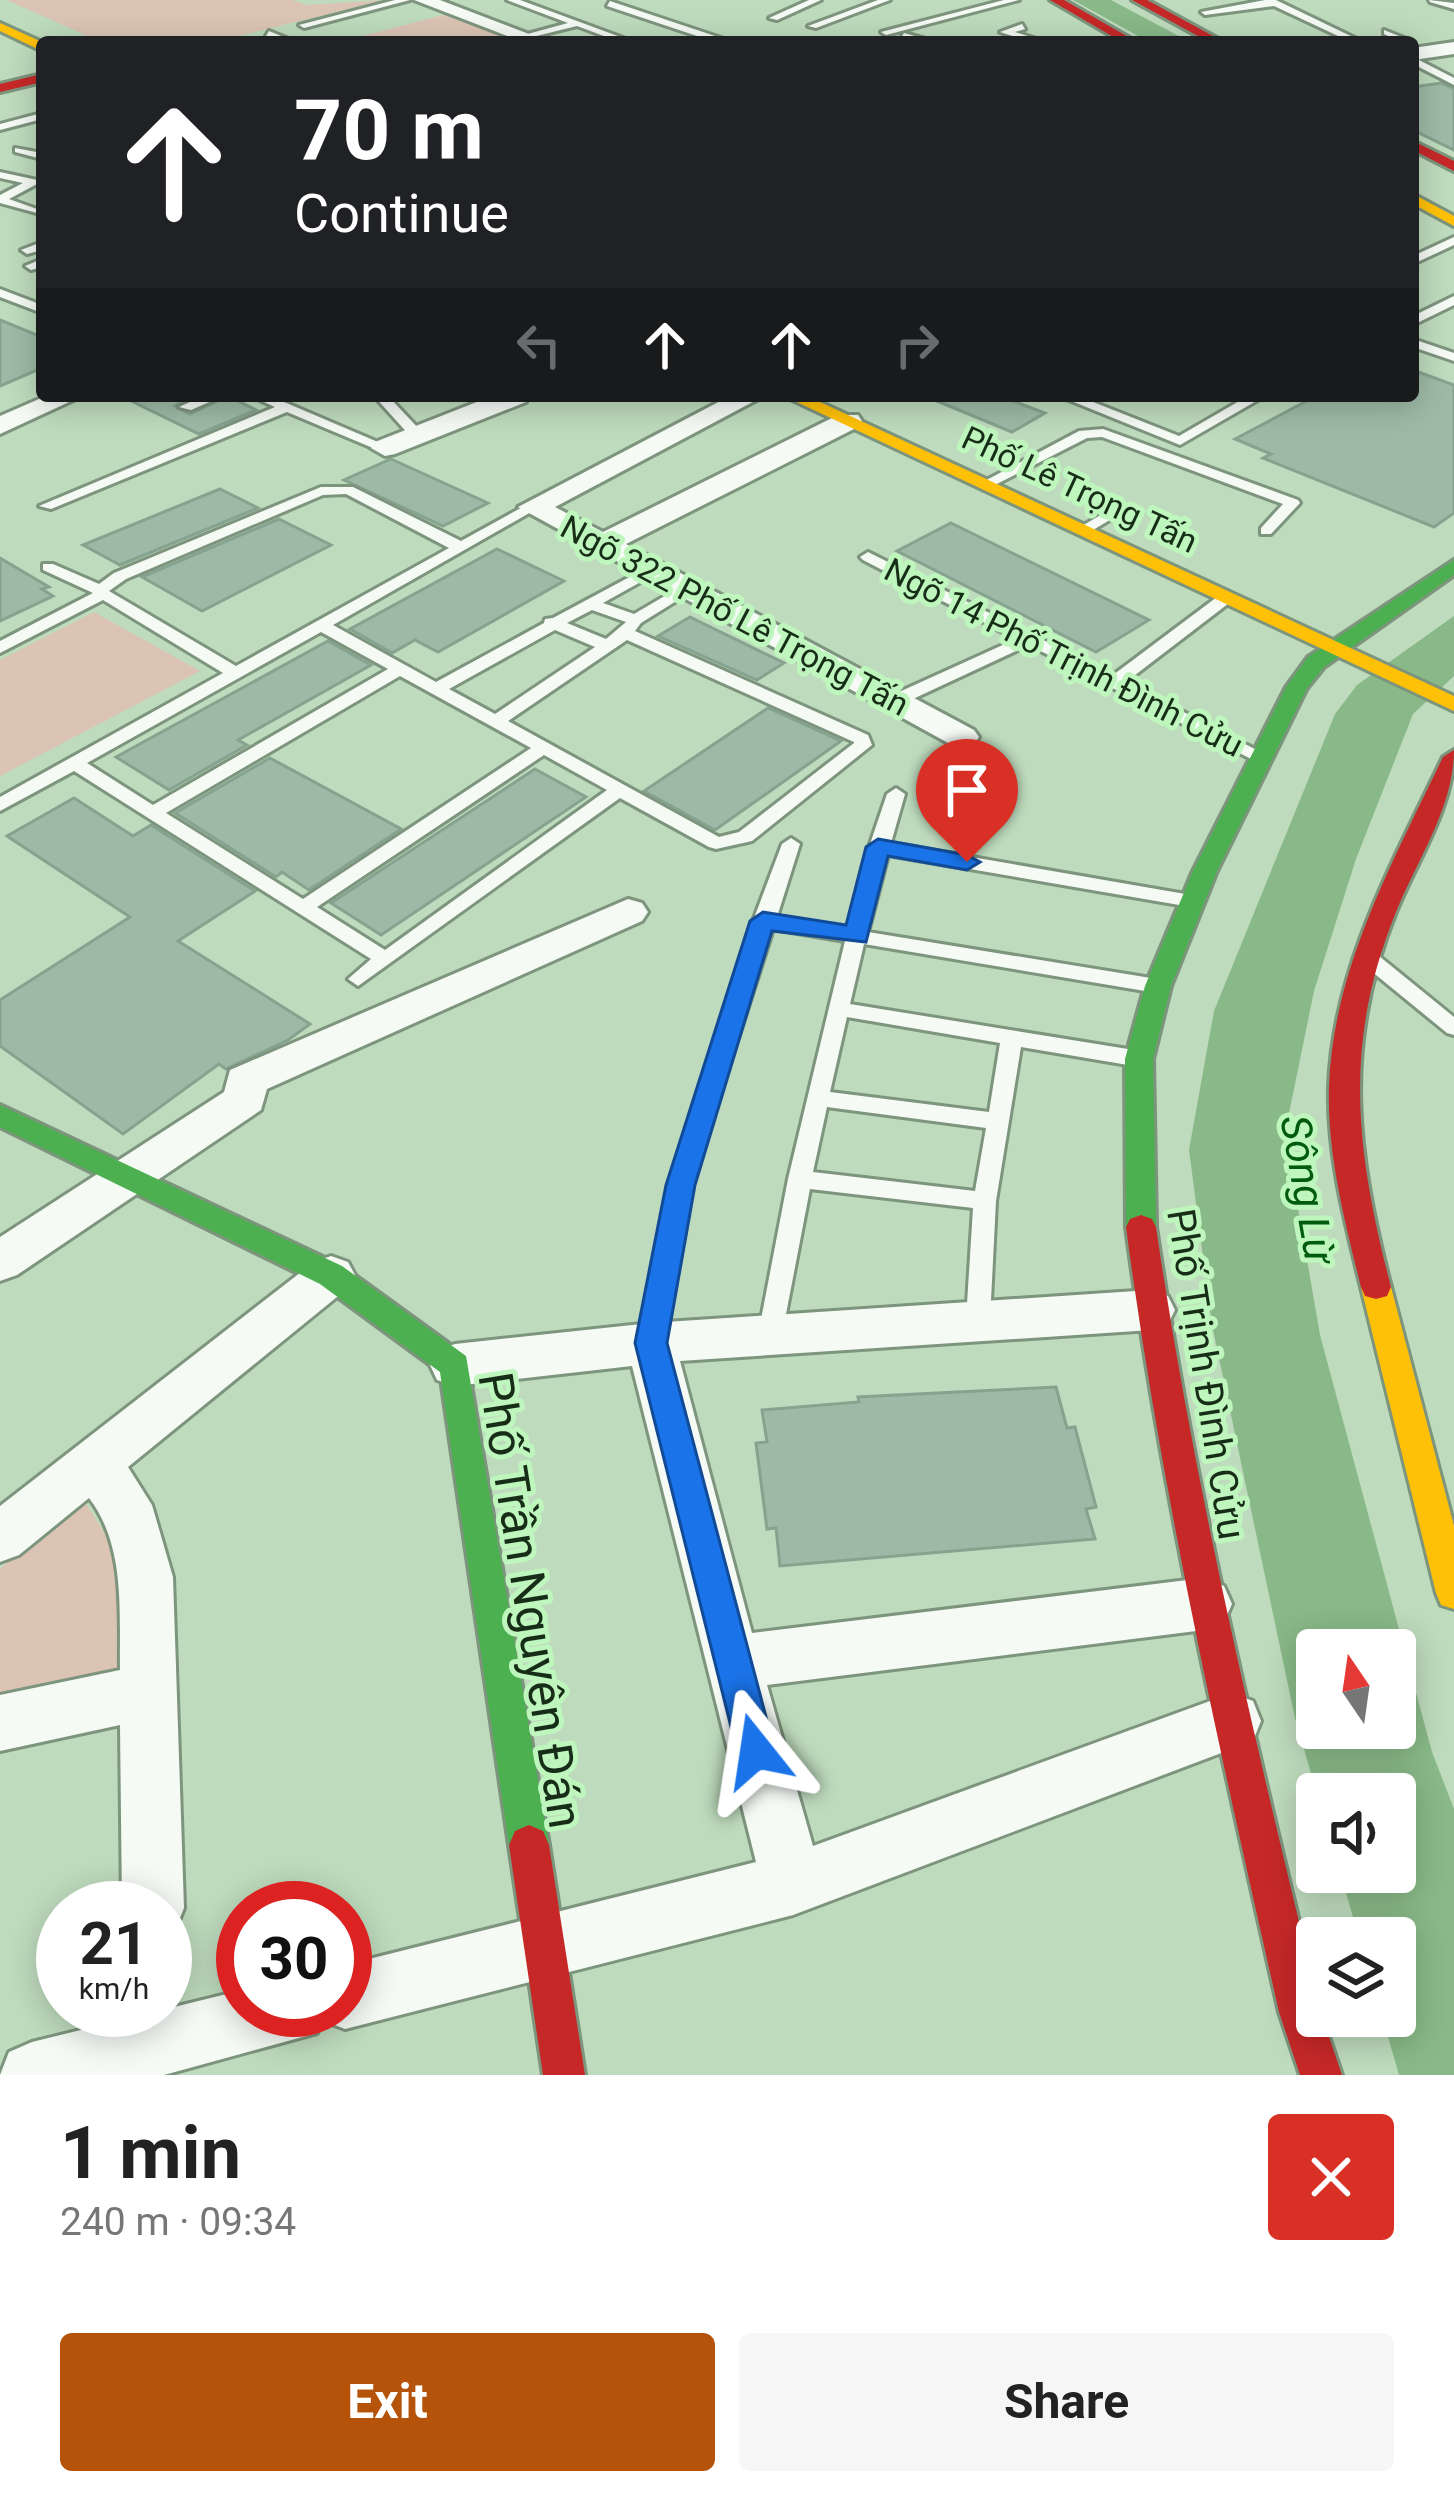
<!DOCTYPE html>
<html lang="en">
<head>
<meta charset="utf-8">
<style>
  :root { --surface:#fff; --page:#f6f6f6; --text:#222; --muted:#767676; --accent:#b45309 }
  body { margin:0; font-family:Roboto,sans-serif; background:var(--page); color:var(--text); height:100vh; display:flex; flex-direction:column; font-size:45px; white-space:nowrap }
  * { box-sizing:border-box; margin:0 }
  p { font-size:39px; color:var(--muted) }
  .icon { flex:none; width:66px; height:66px; fill:none; stroke:currentColor; stroke-width:2; stroke-linecap:round; stroke-linejoin:round }
  .map { position:relative; height:2075px; overflow:hidden }
  .details { display:flex; flex-direction:column; background:var(--surface); flex:1 }
  .details>* { flex:none }
  .guide { position:absolute; left:36px; top:36px; width:1383px; height:366px; border-radius:12px; box-shadow:0 6px 30px #0003; background:#202124; color:#fff; overflow:hidden }
  .needle { width:78px; rotate:347deg }
  .buttons { position:absolute; left:1296px; top:1629px; display:grid; gap:24px }
  .buttons a { display:grid; place-items:center; width:120px; height:120px; border-radius:12px; background:var(--surface); box-shadow:0 6px 30px #0003; font-size:60px }
  .speed { position:absolute; left:36px; top:1881px; display:flex; gap:24px; font-size:60px; font-weight:700; text-align:center }
  .speed>* { display:grid; place-content:center; width:156px; height:156px; border-radius:50%; background:var(--surface); box-shadow:0 6px 30px #0003; line-height:1 }
  .speed small { font-size:30px; font-weight:400 }
  .speed .limit { border:18px solid #d22; background:#fff; color:#111 }
  .pin { position:absolute; display:grid; place-items:center; width:102px; height:102px; color:#fff; margin:-123px -51px; border-radius:50% 50% 50% 0; rotate:-45deg; box-shadow:0 0 12px #0007 }
  .pin .icon { rotate:45deg }
  .me { position:absolute; width:132px; margin:-66px; rotate:345deg; stroke-linejoin:round; filter:drop-shadow(0 0 9px #0008) }
  .turn { display:flex; align-items:center; gap:42px; height:252px; padding:0 60px; font-size:54px }
  .turn .icon { width:156px; height:156px; stroke-width:2.5 }
  .turn b { display:block; font-size:84px; line-height:102px }
  .lanes { display:flex; align-items:center; height:114px; padding:0 60px; background:#0003; justify-content:center; gap:60px; direction:ltr }
  .lanes .off { opacity:.35 }
  .round { display:grid; place-items:center; flex:none; width:126px; height:126px; border-radius:12px; background:var(--page) }
  .summary { display:flex; align-items:center; justify-content:space-between; height:204px; padding:0 60px }
  h1 { font-size:72px; font-weight:700; line-height:90px }
  .cta { display:flex; gap:24px; margin-top:auto; padding:24px 60px }
  .cta a { flex:1; height:138px; border-radius:12px; background:var(--accent); color:#fff; font-size:48px; font-weight:700; line-height:138px; text-align:center }
  .cta a+a { background:var(--page); color:var(--text) }
  .map>svg:first-child { display:block }
</style>
</head>
<body>
<div class="map">
<svg width="1454" height="2075" viewBox="0 0 1454 2075">
  <rect width="100%" height="100%" fill="#bedbbd"/>
  <g fill="#dcc4b4">
    <path d="M7,0H293L306,5L385,0L215,42H101Z"/>
    <path d="M447,14L510,37L491,42H339Z"/>
    <path d="M94,612L200,671L0,776V660Z"/>
    <path d="M82,1497L133,1579L136,1679L0,1705V1569Z"/>
  </g>
  <g fill="#89b988" fill-rule="evenodd">
    <path d="M1073,0H1111L1190,42H1149Z"/>
    <path d="M1454,616V676L1413,714L1356,859L1314,991L1285,1133L1320,1335L1432,1752L1454,1809V2075H1399L1382,2016H1395V1938H1359L1340,1872H1395V1794H1317L1295,1718L1212,1325L1189,1150L1214,1011L1335,714L1357,685ZM1317,1650H1395V1728H1317Z"/>
  </g>
  <g fill="#9ebaa6" stroke="#86a38f" stroke-width="3">
    <path d="M1441,83L1454,89V150L1413,130V87Z"/>
    <path d="M0,320L42,337V368L0,386Z"/>
    <path d="M1413,370L1454,385V513L1434,527L1263,458L1271,454L1235,439L1316,396H1413Z"/>
    <path d="M121,396H192L175,406L190,414L228,396L256,410L199,434Z"/>
    <path d="M925,396H1000L1045,413L1012,432Z"/>
    <path d="M391,459L488,503L443,526L344,480Z"/>
    <path d="M220,489L258,508L120,565L83,545Z"/>
    <path d="M279,519L331,545L202,611L142,577Z"/>
    <path d="M951,523L1149,620L1096,652L897,551Z"/>
    <path d="M497,549L564,581L438,652L415,640L392,653L350,629Z"/>
    <path d="M0,558L49,587L42,589L53,596L0,621Z"/>
    <path d="M690,617L784,663L757,680L658,636Z"/>
    <path d="M328,641L371,665L238,740L247,745L169,790L116,757Z"/>
    <path d="M768,708L841,741L715,830L644,791Z"/>
    <path d="M270,758L401,829L309,890L282,872L276,877L175,813Z"/>
    <path d="M535,769L586,797L381,935L331,903Z"/>
    <path d="M74,798L133,836L151,825L255,891L178,941L310,1024L288,1040L226,1069L219,1064L123,1134L0,1046V1000L130,917L7,836Z"/>
    <path d="M1056,1387L1067,1428L1075,1427L1096,1507L1086,1509L1095,1539L780,1566L776,1528L767,1529L756,1443L767,1442L762,1410L859,1402L858,1397Z"/>
  </g>
  <g fill="none" stroke-linecap="round" stroke-linejoin="round">
    <g stroke="#7d947d" stroke-width="6">
      <g id="lane">
        <path d="M395,0H410L304,28L299,25Z"/>
        <path d="M507,0H520L634,42H620L577,26L524,39V35L568,23Z"/>
        <path d="M809,0H821L777,20L769,18Z"/>
        <path d="M878,0H890L816,28L808,26Z"/>
        <path d="M1004,0H1019L886,35L881,32Z"/>
        <path d="M1265,0H1276L1363,42H1351L1274,6L1205,15L1201,12Z"/>
        <path d="M1429,0L1454,3V9L1430,2Z"/>
        <path d="M610,1L727,40L729,42H715L607,6Z"/>
        <path d="M1022,24L1025,29L1015,32L1046,42H1031L1000,32Z"/>
        <path d="M1384,30L1414,42H1401L1384,34Z"/>
        <path d="M269,31L291,40L293,42H280L266,36Z"/>
        <path d="M904,33L929,40L931,42L901,38Z"/>
        <path d="M746,39L765,42H741Z"/>
        <path d="M1284,39L1316,42H1279Z"/>
        <path d="M1419,50L1424,53L1419,60L1454,78V85L1413,64V55Z"/>
        <path d="M42,113V119L0,130V124Z"/>
        <path d="M15,148L42,153V159L15,152Z"/>
        <path d="M0,172L37,180V184L9,199L37,209V213L0,203V195L23,183L0,178Z"/>
        <path d="M1454,237V245L1413,264V256Z"/>
        <path d="M42,242V250L27,254L21,250Z"/>
        <path d="M42,259V267L31,270L25,266Z"/>
        <path d="M0,289L42,305V313L0,297Z"/>
        <path d="M1454,296V305L1413,325V316Z"/>
        <path d="M1413,339L1454,353V361L1413,347Z"/>
        <path d="M203,396H223L191,410L179,407Z"/>
        <path d="M251,396H270L392,448L380,451L287,412L51,509L39,506L275,407Z"/>
        <path d="M374,396H388L422,432V438H412Z"/>
        <path d="M1059,396H1078L1179,436L1248,396H1265L1180,445Z"/>
        <path d="M1103,429L1298,500L1300,503L1271,534H1261V528L1283,504L1102,437L1087,438L991,487L979,484L1079,431Z"/>
        <path d="M321,487H353L461,541L528,504L540,507L333,625L436,682L544,623L545,619L553,618L650,566L655,568V574L603,603L634,614L680,587H692L694,590L641,623L635,631L868,735L872,745L752,841L716,849L709,847L620,798L358,986L348,979L371,959L74,771L0,811V797L223,673L103,600L0,653V641L93,593L43,570V564H53L99,584L114,573ZM346,494L449,548L236,666L109,591L126,579L323,495ZM592,610L626,622L606,639L567,623ZM555,630L595,647L495,714L449,689ZM321,632L388,669L153,805L87,763ZM627,640L854,742V743L739,832L719,837L508,721ZM400,676L531,748L303,899L166,813ZM544,755L607,790L385,950L317,907Z"/>
        <path d="M1111,509L1123,512L1088,533L1075,530Z"/>
        <path d="M868,552L1113,675L1221,594H1233V600L1126,682L1270,757L1267,761H1255L1029,645L900,705H888V697L1016,639L863,560L860,557Z"/>
        <path d="M896,788L905,794L891,843L1191,895L1201,901L1191,907L888,855L868,932L1157,979L1167,986L1157,993L864,944L850,1004L1134,1050L1145,1058L1134,1066L1021,1047L996,1201L990,1320L987,1327L978,1330L969,1327L966,1320L973,1208L810,1189L782,1335L779,1342L770,1345L761,1342L758,1335L788,1179L845,941L773,929L691,1185L663,1343L660,1350L651,1353L642,1350L639,1343L669,1185L755,924L753,921L782,844L791,838L800,844L777,917L849,929L869,847L887,794ZM847,1017L1000,1043L989,1112L830,1092ZM827,1107L986,1128L975,1191L813,1172Z"/>
        <path d="M1372,954L1379,956L1454,1017V1035L1447,1033L1365,966L1362,961Z"/>
      </g>
    </g>
    <g stroke="#7d947d" stroke-width="6">
      <g id="street">
        <path d="M414,0H440L550,42H523Z"/>
        <path d="M1454,42V54L1413,60V48Z"/>
        <path d="M46,396H82L0,434V416Z"/>
        <path d="M492,396H529L526,402L395,454L385,456L371,448L375,442Z"/>
        <path d="M730,396H764L555,507L603,532L838,415H858L862,421L858,427L626,544L974,730L979,737L974,744H950L518,507Z"/>
        <path d="M628,899L642,903L648,912L642,921L267,1089L261,1110L17,1275L0,1281V1237L224,1092L230,1070Z"/>
        <path d="M331,1256L348,1262L355,1275L348,1288L128,1467L152,1505L173,1577L184,1908L175,1930L165,1934V1908H122L120,1725L0,1751V1695L120,1670C119,1613 126,1546 89,1498L19,1555L0,1562V1506L314,1262Z"/>
        <path d="M1151,1290L1168,1296L1175,1310L1168,1324L1151,1330L680,1361L752,1633L1204,1578L1224,1586L1232,1604L1224,1622L1204,1630L767,1685L813,1846L1232,1693L1253,1701L1261,1721L1253,1741L793,1915L345,2029L322,2020L317,2033L164,2075H0L9,2052L32,2042L243,1990V2010H345V1965L756,1862L632,1366L455,1386L437,1380L430,1365L437,1350L455,1344L651,1323Z"/>
      </g>
    </g>
    <g stroke="#7d947d" stroke-width="6">
      <g id="fast">
        <path d="M1454,560V575L1324,667L1307,688L1217,871L1171,986L1153,1059L1156,1227L1152,1235L1141,1239L1130,1235L1126,1227L1125,1059L1145,986L1193,871L1286,687L1308,657Z"/>
        <path d="M0,1105L342,1266L466,1356L549,1845L543,1859L529,1865L515,1859L509,1845L440,1372L320,1284L0,1127Z"/>
      </g>
    </g>
    <g stroke="#7d947d" stroke-width="6">
      <g id="slow">
        <path d="M0,23L42,42V51L0,31Z"/>
        <path d="M1413,194L1454,216V226L1413,204Z"/>
        <path d="M784,396H807L1454,696V711Z"/>
        <path d="M1376,1275L1387,1278L1391,1287L1454,1526V1609L1441,1605L1436,1593L1361,1287L1365,1278Z"/>
      </g>
    </g>
    <g stroke="#7d947d" stroke-width="6">
      <g id="jam">
        <path d="M1050,0H1064L1137,42H1122Z"/>
        <path d="M1132,0H1147L1224,42H1209Z"/>
        <path d="M42,74V82L0,92V84Z"/>
        <path d="M1413,141L1454,161V171L1413,150Z"/>
        <path d="M1454,750C1454,807 1417,860 1396,912C1342,1045 1356,1151 1391,1287L1387,1296L1376,1299L1365,1296L1361,1287C1345,1222 1327,1154 1329,1087C1333,968 1393,862 1443,757Z"/>
        <path d="M1141,1215L1152,1219L1156,1227C1194,1487 1255,1741 1317,1996V2016H1322L1342,2075H1300L1279,2012C1220,1752 1161,1492 1126,1227L1130,1219Z"/>
        <path d="M529,1825L543,1831L549,1845L585,2075H543L509,1845L515,1831Z"/>
      </g>
    </g>
    <use href="#lane" fill="#f5faf5" fill-rule="evenodd"/>
    <use href="#street" fill="#f5faf5" fill-rule="evenodd"/>
    <use href="#fast" fill="#4caf50" fill-rule="evenodd"/>
    <use href="#slow" fill="#ffc107" fill-rule="evenodd"/>
    <use href="#jam" fill="#c62828" fill-rule="evenodd"/>
  </g>
  <path fill="#1a73e8" stroke="#114b97" stroke-width="3" d="M878,839L967,855L980,862L967,870L888,856L866,942L772,931L695,1185L667,1343L775,1751L769,1764L756,1770L743,1764L737,1751L635,1343L666,1185L750,921L763,912L846,925L866,847Z"/>
  <g text-anchor="middle" stroke-width="10" stroke-linejoin="round" paint-order="stroke">
    <g font-size="33" fill="#172d17" stroke="#bef6bd">
      <text transform="translate(1080 489) rotate(25)" y="12">Phố Lê Trọng Tấn</text>
      <text transform="translate(735 615) rotate(28)" y="12">Ngõ 322 Phố Lê Trọng Tấn</text>
      <text transform="translate(1064 657) rotate(27)" y="12">Ngõ 14 Phố Trịnh Đình Cửu</text>
    </g>
    <g font-size="39" fill="#172d17" stroke="#bef6bd">
      <text transform="translate(1207 1374) rotate(81)" y="14">Phố Trịnh Đình Cửu</text>
    </g>
    <g font-size="42" font-style="italic" fill="#015b0f" stroke="#bef6bd">
      <text transform="translate(1308 1189) rotate(80)" y="15">Sông Lừ</text>
    </g>
    <g font-size="48" fill="#172d17" stroke="#bef6bd">
      <text transform="translate(531 1600) rotate(81)" y="17">Phố Trần Nguyên Đán</text>
    </g>
  </g>
</svg>
<div class="buttons">
<a><svg class="needle" viewBox="-14 -14 28 28"><path d="M0-13l5 13h-10z" fill="#e53935"/><path d="M0 13l5-13h-10z" fill="#767676"/></svg></a>
<a><svg class="icon" aria-label="sound" viewBox="0 0 24 24"><path d="M4 9h4l5-4v14l-5-4H4zM17 9q2 3 0 6"/></svg></a>
<a><svg class="icon" aria-label="layers" viewBox="0 0 24 24"><path d="M12 4l9 5-9 5-9-5zM3 14l9 5 9-5"/></svg></a>
</div>
<div class="speed"><div>21<small>km/h</small></div><div class="limit">30</div></div>
<div class="pin" style="left:967px;top:862px;background:#d93025"><svg class="icon" aria-label="arrive" viewBox="0 0 24 24"><path d="M6 21V4h12l-3 4 3 4H6"/></svg></div>
<svg class="me" style="left:756px;top:1751px" viewBox="-20 -20 40 40"><path d="M0-17L14 15 0 8-14 15z" fill="#1a73e8" stroke="#fff" stroke-width="4"/></svg>
<div class="guide">
<div class="turn"><svg class="icon" aria-label="ahead" viewBox="0 0 24 24"><path d="M12 20V5M6 11l6-6 6 6"/></svg><div><b>70 m</b>Continue</div></div>
<div class="lanes"><svg class="icon off" aria-label="left" viewBox="0 0 24 24"><path d="M17 20v-9H6M10 6l-5 5 5 5"/></svg><svg class="icon" aria-label="ahead" viewBox="0 0 24 24"><path d="M12 20V5M6 11l6-6 6 6"/></svg><svg class="icon" aria-label="ahead" viewBox="0 0 24 24"><path d="M12 20V5M6 11l6-6 6 6"/></svg><svg class="icon off" aria-label="right" viewBox="0 0 24 24"><path d="M7 20v-9h11M14 6l5 5-5 5"/></svg></div>
</div>
</div>
<section class="details">
<div class="summary"><div><h1>1 min</h1><p>240 m · 09:34</p></div><a class="round" style="background:#d93025;color:#fff"><svg class="icon" aria-label="close" viewBox="0 0 24 24"><path d="M6 6l12 12M18 6L6 18"/></svg></a></div>
<div class="cta"><a>Exit</a><a>Share</a></div>
</section>
</body>
</html>
